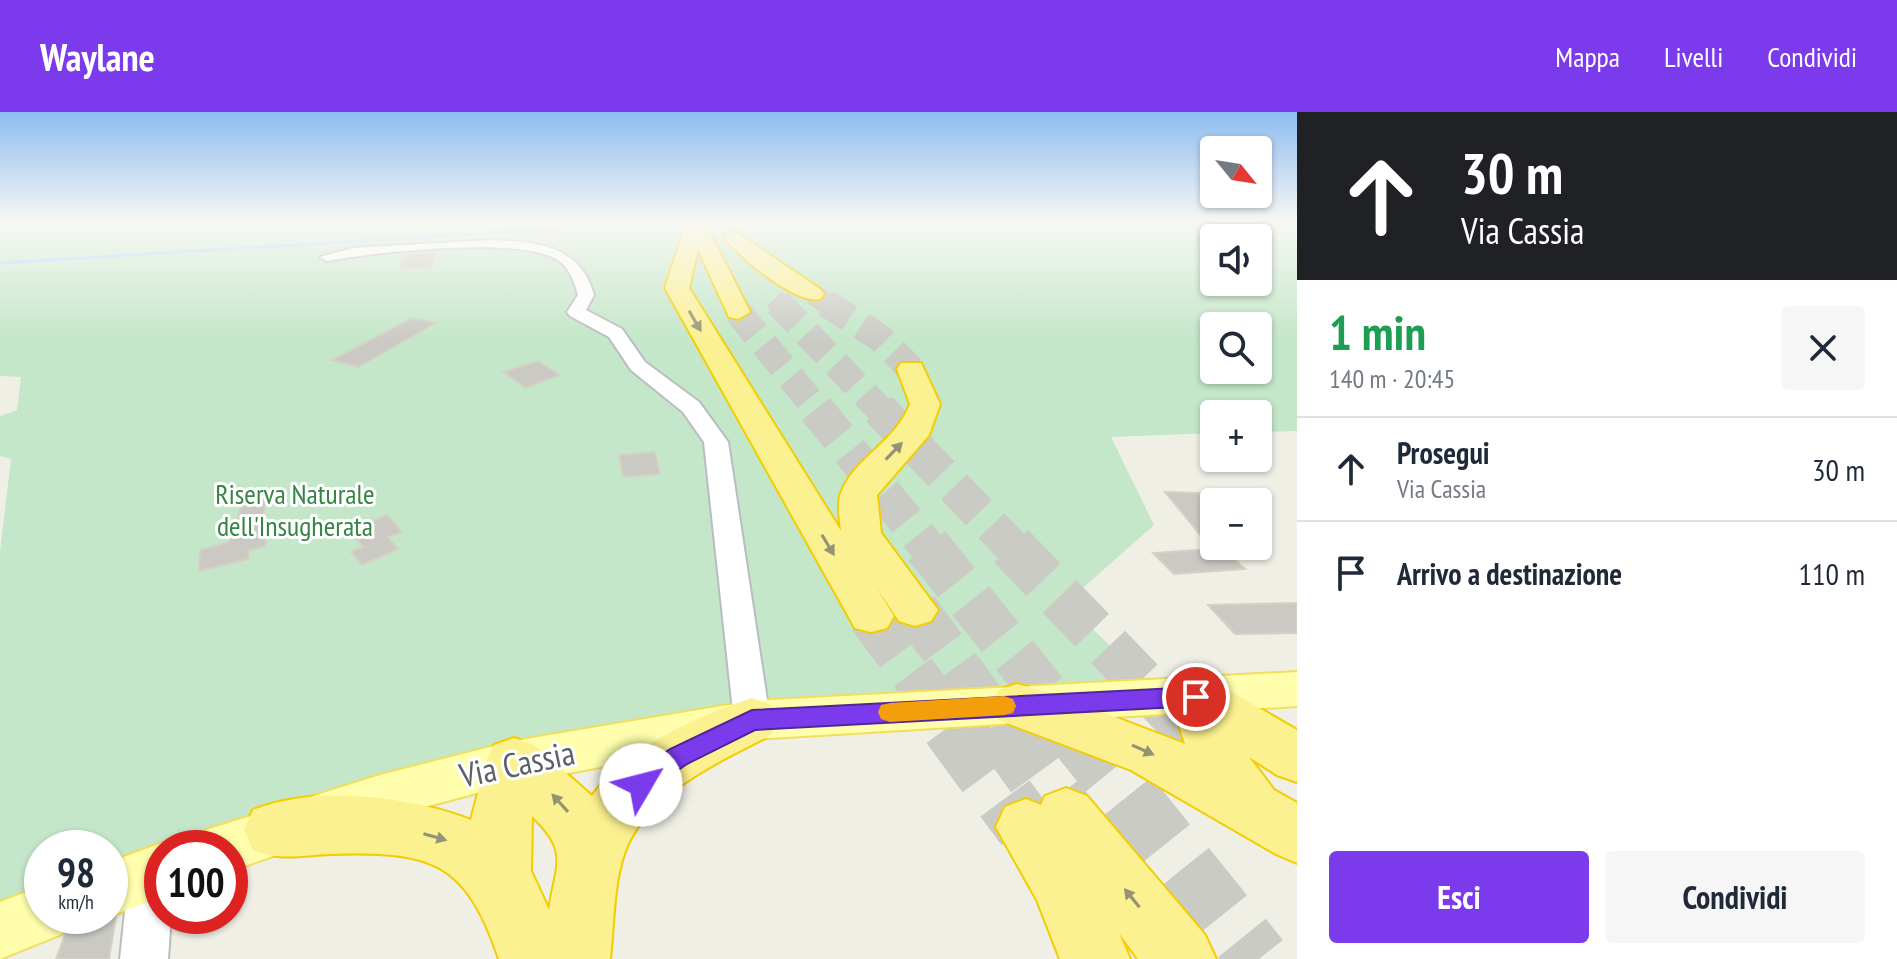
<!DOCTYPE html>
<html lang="it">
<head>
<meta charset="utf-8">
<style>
  :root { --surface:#fff; --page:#f6f6f7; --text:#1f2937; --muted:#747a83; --line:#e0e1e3; --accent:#7c3aed }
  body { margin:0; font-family:"PT Sans Narrow",sans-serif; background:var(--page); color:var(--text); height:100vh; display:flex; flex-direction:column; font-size:30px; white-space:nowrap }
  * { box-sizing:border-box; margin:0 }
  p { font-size:26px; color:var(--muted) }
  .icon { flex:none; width:44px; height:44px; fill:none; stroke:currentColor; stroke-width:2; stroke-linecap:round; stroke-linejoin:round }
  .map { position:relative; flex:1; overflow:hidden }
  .drawer { display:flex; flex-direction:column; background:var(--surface); width:600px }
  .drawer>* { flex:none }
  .hud { background:#202124; color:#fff; overflow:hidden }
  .needle { width:52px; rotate:120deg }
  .controls { position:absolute; left:1200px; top:24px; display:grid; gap:16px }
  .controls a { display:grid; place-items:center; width:72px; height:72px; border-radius:8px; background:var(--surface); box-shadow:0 2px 6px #0004; font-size:40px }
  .speed { position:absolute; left:24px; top:718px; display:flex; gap:16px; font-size:40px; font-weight:700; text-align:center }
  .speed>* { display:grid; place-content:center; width:104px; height:104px; border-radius:50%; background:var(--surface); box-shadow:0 2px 6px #0004; line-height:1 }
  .speed small { font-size:20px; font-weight:400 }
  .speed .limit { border:12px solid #d22; background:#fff; color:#111 }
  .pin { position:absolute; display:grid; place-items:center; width:68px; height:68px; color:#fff; margin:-34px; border:4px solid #fff; border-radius:50%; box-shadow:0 2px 8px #0007 }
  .me { position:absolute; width:88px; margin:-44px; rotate:53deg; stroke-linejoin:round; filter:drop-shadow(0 0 6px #0008) }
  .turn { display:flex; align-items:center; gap:28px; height:168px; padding:0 32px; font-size:36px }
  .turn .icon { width:104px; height:104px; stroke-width:2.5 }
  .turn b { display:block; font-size:56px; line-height:68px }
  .round { display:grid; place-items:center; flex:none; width:84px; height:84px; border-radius:8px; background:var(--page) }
  .head { display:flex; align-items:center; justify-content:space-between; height:136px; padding:0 32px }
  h1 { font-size:48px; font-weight:800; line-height:60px; color:#1e9e55 }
  .button { display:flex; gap:16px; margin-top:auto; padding:16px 32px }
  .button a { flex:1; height:92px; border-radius:8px; background:var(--accent); color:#fff; font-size:32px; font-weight:800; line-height:92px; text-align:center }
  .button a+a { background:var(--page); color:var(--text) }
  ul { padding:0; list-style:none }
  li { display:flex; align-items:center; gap:24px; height:104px; padding:0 32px; border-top:2px solid var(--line) }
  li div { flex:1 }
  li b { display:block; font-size:30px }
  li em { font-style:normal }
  header { display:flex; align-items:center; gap:48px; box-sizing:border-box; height:112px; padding:0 40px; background:var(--accent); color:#fff }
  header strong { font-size:38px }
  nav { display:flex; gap:44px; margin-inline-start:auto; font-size:28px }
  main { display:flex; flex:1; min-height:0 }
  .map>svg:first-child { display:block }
</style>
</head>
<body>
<header>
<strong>Waylane</strong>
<nav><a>Mappa</a><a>Livelli</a><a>Condividi</a></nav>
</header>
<main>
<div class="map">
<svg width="1297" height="847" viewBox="0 0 1297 847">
  <rect width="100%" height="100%" fill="#f0efe6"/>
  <path fill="#c3e7c8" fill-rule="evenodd" d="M0,111H1297V319L1258,320V302H1214V321L1111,325L1154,413L1066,491L1146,569L730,603L510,627L198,736H162L110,767V736H42V790L0,805V440L11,347L0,344V304L17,298L21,265L0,264ZM1214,126H1258V170H1214ZM1214,214H1258V258H1214Z"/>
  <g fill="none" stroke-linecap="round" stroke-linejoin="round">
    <path stroke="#a7cbfe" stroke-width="3" d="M0,151L556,117"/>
  </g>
  <g fill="#cac9c3" stroke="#d4d2c4" stroke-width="2">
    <path d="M436,140L432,155L399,157L405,142Z"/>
    <path d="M412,206L436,211L358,255L332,248Z"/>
    <path d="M538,249L560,263L525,276L503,260Z"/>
    <path d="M655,340L660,362L623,365L619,343Z"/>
    <path d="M1165,380L1199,381L1214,398V437L1222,436L1245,457L1174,462L1153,441L1212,437Z"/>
    <path d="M268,384L264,399L266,434L248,439L249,447L199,459L200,438L229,430L244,387Z"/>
    <path d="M387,403L402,420L388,425L398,437L362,453L351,440L363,435L350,419Z"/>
    <path d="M1297,491V521L1235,522L1208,493Z"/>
    <path d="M72,804L116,805L109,847H56Z"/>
  </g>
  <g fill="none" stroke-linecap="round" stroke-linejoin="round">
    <g stroke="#cbcbc6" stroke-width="21" stroke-dasharray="21 11" stroke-linecap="butt">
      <path d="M812,182L829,193"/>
      <path d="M774,187L780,193"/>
    </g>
    <g stroke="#cbcbc6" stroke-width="28" stroke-dasharray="28 14" stroke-linecap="butt">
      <path d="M778,191L881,299"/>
      <path d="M826,191L880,226L911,257"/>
      <path d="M738,200L818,299"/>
    </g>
    <g stroke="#cbcbc6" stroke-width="36" stroke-dasharray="36 18" stroke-linecap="butt">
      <path d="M816,297L928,436"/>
      <path d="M879,297L1013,436"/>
    </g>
    <g stroke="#cbcbc6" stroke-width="47" stroke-dasharray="47 23" stroke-linecap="butt">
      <path d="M927,434L1072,615"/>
      <path d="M1011,434L1185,615"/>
      <path d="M915,498L1001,615"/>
      <path d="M871,504L953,615"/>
    </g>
    <g stroke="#cbcbc6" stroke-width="61" stroke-dasharray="61 30" stroke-linecap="butt">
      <path d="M951,613L1026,715"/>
      <path d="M1000,613L1066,704"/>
      <path d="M1071,613L1259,847"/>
      <path d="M1183,613L1214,646"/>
    </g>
    <g stroke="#babcc1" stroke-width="4">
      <g id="minor">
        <path d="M491,128C536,130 580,132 594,183L586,198L622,217L645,250L699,290L728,330L770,608L765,619L752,623L739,619L734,608L704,330L683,300L631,258L609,225L570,204L567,200L578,183C574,169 569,154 556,147C515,124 374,140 327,149L320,145L353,136Z"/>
        <path d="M151,740L162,745V804H171L168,847H120L129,762L135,746Z"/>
      </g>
    </g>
    <g stroke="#f1de5e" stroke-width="4">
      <g id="major">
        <path d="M1297,560V594L752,627L514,671L380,707L230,759V736H198L206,718L380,663L514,629L752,589Z"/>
        <path d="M162,731L173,736H162V785L110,804H109L110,750Z"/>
        <path d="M42,774V804H69L62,822L0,847V790Z"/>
      </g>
    </g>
    <g stroke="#f3cd02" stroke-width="4">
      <g id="highway">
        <path d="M686,111H705L750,200L738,207L729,205L698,137L689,176L841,419C840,408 837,391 841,381C854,346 896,330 910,292L897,257L901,251H921L940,292L929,323L877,383L881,421L938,498L931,509L915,514L899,509L874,472L894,504L887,516L871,520L855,516L665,176Z"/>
        <path d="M734,119L820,177L824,182L820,187C796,193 739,145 724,125Z"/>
        <path d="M1196,564L1214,570L1297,618V670L1277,663L1249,645L1274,678L1297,691V751L1276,742L1131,658L999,608L991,593L999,578L1017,572L1060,584L1185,632L1170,585L1178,570Z"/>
        <path d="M752,586L771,593L778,608L771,623C719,650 644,682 624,742C613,775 614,813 610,847H499C466,749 432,739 331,742C303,743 280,749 253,738L244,718L253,698C316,673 409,684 471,708L486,650L494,633L514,626L534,633L592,684C627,635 696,605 752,586ZM532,704C570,740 556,752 549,798L531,759Z"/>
        <path d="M1066,676L1087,684L1205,823L1216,847H1138L1119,821L1130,847H1060L1037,788L996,715L1005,695L1026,687L1041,693L1045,684Z"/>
      </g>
    </g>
    <use href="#minor" fill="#fff" fill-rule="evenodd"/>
    <use href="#major" fill="#fefeac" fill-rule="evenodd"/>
    <use href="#highway" fill="#fcf190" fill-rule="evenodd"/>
  </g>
  <defs><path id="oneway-solid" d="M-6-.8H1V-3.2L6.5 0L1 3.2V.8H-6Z" transform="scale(2)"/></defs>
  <g fill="#959375">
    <use href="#oneway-solid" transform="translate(695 209) rotate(60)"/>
    <use href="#oneway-solid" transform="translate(894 339) rotate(-46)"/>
    <use href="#oneway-solid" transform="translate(828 433) rotate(59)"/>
    <use href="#oneway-solid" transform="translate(1143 638) rotate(24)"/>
    <use href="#oneway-solid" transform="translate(560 691) rotate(-132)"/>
    <use href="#oneway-solid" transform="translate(435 725) rotate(16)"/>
    <use href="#oneway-solid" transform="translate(1132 786) rotate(-129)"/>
  </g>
  <linearGradient id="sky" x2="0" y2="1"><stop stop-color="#8ebdf1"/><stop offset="0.48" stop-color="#f8f8f4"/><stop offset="1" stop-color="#f8f8f4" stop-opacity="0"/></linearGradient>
  <rect width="1297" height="230" fill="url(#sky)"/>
  <path fill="#7c3aed" stroke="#51269a" stroke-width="2" d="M1196,575L1205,578L1208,585L1205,591L1196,594L755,618L687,652L641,684L632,681L628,673L632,664L670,637L752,598Z"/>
  <path fill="#f59e0b" d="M1004,584L1013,587L1016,594L1013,601L1004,603L890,610L881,607L878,600L881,593L890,591Z"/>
  <g text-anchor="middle" stroke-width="6" stroke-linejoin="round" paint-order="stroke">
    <g font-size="28" fill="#368545" stroke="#fff">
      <text x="295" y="392">Riserva Naturale<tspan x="295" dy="32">dell'Insugherata</tspan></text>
    </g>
    <g font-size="34" fill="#5d6066" stroke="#fff">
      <text transform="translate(517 652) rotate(-12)" y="12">Via Cassia</text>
    </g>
  </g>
</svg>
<div class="controls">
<a><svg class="needle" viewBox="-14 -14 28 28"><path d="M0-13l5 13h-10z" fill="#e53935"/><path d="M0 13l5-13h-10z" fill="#747a83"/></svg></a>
<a><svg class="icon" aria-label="sound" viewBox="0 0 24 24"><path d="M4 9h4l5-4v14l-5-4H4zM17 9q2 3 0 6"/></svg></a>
<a><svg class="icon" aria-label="search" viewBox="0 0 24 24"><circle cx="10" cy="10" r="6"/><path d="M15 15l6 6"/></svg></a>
<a>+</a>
<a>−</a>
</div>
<div class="speed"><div>98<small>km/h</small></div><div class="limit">100</div></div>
<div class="pin" style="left:1196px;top:585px;background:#d93025"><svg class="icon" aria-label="arrive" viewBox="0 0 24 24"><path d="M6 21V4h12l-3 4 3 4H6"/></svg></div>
<svg class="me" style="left:641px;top:673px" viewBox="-20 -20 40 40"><circle r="19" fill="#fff"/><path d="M0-13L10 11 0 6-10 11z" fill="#7c3aed"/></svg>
</div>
<section class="drawer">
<div class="hud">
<div class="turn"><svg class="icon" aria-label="ahead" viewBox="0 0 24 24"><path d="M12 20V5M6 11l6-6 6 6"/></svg><div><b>30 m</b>Via Cassia</div></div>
</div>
<div class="head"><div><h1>1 min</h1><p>140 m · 20:45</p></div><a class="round"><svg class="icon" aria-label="close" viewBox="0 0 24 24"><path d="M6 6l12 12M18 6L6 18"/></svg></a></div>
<ul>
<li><svg class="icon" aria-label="ahead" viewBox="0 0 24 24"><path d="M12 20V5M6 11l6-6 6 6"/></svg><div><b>Prosegui</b><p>Via Cassia</p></div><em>30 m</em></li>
<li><svg class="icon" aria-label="arrive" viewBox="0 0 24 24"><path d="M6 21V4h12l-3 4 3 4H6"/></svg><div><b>Arrivo a destinazione</b></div><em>110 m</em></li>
</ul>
<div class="button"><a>Esci</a><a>Condividi</a></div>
</section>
</main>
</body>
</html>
